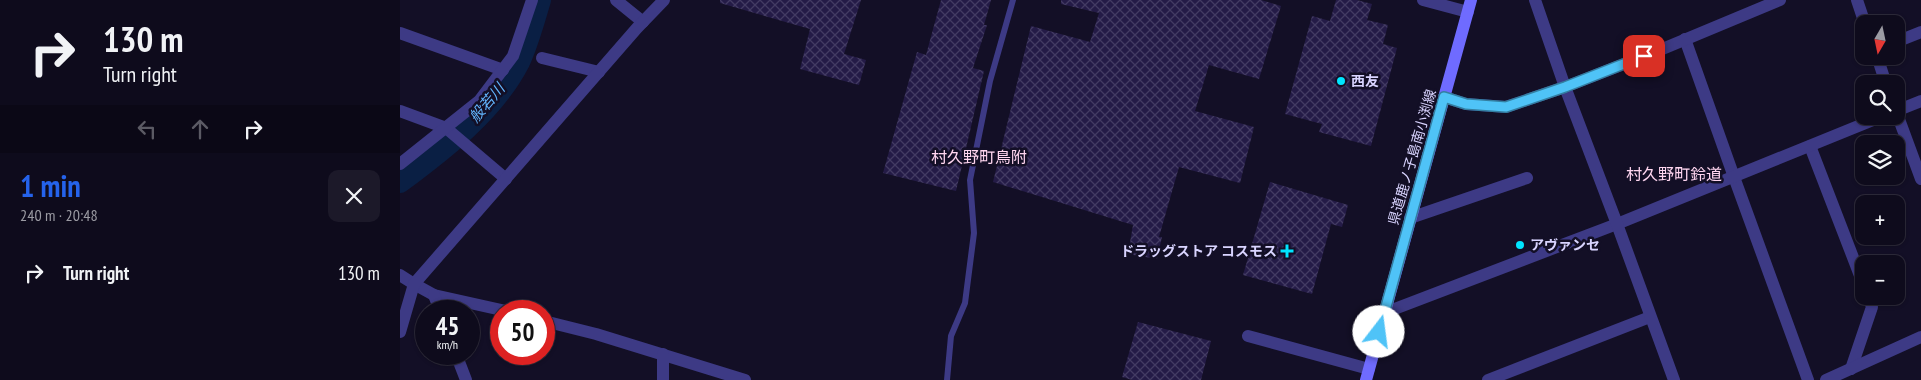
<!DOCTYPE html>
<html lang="en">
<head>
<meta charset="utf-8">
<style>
  :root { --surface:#0e0b1c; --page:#1c1929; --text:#f1f3f6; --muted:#9b9ba3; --line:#2e2b3b; --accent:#2563eb }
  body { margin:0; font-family:"PT Sans Narrow","Noto Sans JP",sans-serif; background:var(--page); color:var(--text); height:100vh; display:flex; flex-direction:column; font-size:19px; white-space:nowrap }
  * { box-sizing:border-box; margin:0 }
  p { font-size:16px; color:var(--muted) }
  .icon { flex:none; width:28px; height:28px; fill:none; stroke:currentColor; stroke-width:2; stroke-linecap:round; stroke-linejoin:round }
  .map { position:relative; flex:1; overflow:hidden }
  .sheet { display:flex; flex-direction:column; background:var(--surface); width:400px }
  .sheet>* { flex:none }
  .guide { background:#0e0b1c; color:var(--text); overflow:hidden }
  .needle { width:32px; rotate:189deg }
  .tools { position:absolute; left:1455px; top:15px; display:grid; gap:10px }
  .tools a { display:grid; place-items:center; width:50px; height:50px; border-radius:10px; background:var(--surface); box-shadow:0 1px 4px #0004,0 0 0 1px var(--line); font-size:25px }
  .speed { position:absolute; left:15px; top:300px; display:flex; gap:10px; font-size:25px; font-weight:700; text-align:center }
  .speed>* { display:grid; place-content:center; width:65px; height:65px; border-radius:50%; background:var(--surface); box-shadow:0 1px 4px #0004,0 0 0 1px var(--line); line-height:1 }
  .speed small { font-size:12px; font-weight:400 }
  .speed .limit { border:8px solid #d22; background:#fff; color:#111 }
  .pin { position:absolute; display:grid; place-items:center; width:42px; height:42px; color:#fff; margin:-21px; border-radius:10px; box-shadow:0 2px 8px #0006 }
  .me { position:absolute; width:55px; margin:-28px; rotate:15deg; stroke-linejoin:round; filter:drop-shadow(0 0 4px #0008) }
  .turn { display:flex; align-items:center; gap:18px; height:105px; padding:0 20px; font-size:22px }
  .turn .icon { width:65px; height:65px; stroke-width:2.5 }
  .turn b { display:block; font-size:35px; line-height:42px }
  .lanes { display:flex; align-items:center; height:48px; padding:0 20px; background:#0003; justify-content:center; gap:25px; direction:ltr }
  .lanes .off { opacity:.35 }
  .round { display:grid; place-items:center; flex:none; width:52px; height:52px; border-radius:10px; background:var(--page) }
  .head { display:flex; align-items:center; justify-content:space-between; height:85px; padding:0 20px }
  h1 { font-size:30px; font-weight:800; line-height:38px; color:var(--accent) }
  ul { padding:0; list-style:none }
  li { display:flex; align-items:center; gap:15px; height:70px; padding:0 20px }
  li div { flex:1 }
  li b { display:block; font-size:19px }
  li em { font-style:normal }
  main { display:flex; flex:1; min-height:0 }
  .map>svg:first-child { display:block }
</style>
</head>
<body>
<main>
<section class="sheet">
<div class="guide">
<div class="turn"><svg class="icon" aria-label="right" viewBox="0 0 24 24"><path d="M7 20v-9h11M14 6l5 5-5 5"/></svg><div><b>130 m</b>Turn right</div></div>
<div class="lanes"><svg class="icon off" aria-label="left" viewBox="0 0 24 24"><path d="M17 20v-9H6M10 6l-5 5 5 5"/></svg><svg class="icon off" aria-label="ahead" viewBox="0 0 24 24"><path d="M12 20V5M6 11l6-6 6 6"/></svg><svg class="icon" aria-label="right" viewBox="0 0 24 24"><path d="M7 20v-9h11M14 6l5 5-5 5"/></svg></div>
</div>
<div class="head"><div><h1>1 min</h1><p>240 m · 20:48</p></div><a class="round"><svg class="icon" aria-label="close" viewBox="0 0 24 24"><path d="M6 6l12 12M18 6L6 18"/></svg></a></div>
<ul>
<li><svg class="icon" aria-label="right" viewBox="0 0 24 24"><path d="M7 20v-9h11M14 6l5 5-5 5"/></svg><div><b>Turn right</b></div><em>130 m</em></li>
</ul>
</section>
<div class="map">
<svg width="1521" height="380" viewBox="0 0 1521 380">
  <defs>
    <pattern id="building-cross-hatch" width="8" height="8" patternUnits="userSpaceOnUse" patternTransform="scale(1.25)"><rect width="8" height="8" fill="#241b47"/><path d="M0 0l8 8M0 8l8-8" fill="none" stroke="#433b63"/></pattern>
  </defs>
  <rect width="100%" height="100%" fill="#130f26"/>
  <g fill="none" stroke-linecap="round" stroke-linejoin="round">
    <path stroke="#0a1f44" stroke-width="22" d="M0,182C43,150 94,111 119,62C128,43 134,20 140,0"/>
  </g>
  <g fill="url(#building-cross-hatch)">
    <path d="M320,0H461L444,54L466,60L459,85L400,69L410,29L320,3Z"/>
    <path d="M541,0H591L584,25H587L573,68L584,71L556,191L483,173L517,52L526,55Z"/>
    <path d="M661,0H861L881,6L859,79L809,65L795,111L854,127L840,183L779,167L759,237H762L757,259L728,254L733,225L593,182L631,26L690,42L699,13L661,4Z"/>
    <path d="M936,0H957L972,4L967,20L988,25L983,44L997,48L971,146L919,132L922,124L885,114L912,16L930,21Z"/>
    <path d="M870,182L948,205L942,227L931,224L912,294L843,275Z"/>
    <path d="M738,322L811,341L801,380H732L722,377Z"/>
  </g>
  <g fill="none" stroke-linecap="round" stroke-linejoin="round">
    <path stroke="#3d3a85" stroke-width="6" d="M547,380L551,336L565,303L574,233L570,180L590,81L613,0"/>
    <g stroke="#3d3a85" stroke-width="12">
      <path d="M216,0L243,22"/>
      <path d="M1457,0L1465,24"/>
      <path d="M0,33L103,70"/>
      <path d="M1285,39L1334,177L1408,380"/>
      <path d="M1496,42L1521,32"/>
      <path d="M1477,56L1486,84"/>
      <path d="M142,58L199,72"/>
      <path d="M0,111L46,128L106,179"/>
      <path d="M1496,111L1521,179"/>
      <path d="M1496,111L1521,101"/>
      <path d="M1410,146L1464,286"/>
      <path d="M0,164L79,101L113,56L132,0"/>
      <path d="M1010,218L1127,178"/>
      <path d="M0,275L14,284L34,295L106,311"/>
      <path d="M34,295L40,311"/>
      <path d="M984,313L1217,224L1483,116"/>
      <path d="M144,321L196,334L345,380"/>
      <path d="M0,332L14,284L237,28L264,0"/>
      <path d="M848,336L969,369"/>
      <path d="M56,354L66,380"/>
      <path d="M1451,369L1472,307L1468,296"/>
      <path d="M263,380V354"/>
      <path d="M1088,380L1250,317"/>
      <path d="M1426,380L1521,337"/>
    </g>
    <g stroke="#3d3a85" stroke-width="12">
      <path d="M1023,0L1068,12"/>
      <path d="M1135,0L1165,87L1217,224L1274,380"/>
      <path d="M1044,97L1066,104L1106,107L1165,87L1260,50L1380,0"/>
    </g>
    <path stroke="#6f6bff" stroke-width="12" d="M966,380L1071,0"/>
  </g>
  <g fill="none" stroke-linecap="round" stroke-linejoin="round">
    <g stroke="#337fa1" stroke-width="12">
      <path id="route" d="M979,332L1044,97L1066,104L1106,107L1165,87L1244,56"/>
    </g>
    <use href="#route" stroke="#4fc3f7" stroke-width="9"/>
  </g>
  <g fill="#00e5ff" stroke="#130f26" stroke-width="2">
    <circle cx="941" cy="81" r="5"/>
    <circle cx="1120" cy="245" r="5"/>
    <path d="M884.5 243.5h5v5h5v5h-5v5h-5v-5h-5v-5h5z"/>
  </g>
  <g text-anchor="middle" stroke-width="5" stroke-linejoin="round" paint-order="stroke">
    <g font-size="14" font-weight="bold" fill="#d9d4ff" stroke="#130f26" text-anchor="start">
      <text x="951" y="86">西友</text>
      <text x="1130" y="250">アヴァンセ</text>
      <text x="877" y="256" text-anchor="end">ドラッグストア コスモス</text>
    </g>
    <g font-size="14" fill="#d9d4ff" stroke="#130f26">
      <text transform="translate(1012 157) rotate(-74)" y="5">県道鹿ノ子島南小渕線</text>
    </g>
    <g font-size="15" font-style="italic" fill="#62b6ff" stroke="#130f26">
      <text transform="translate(87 103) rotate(-50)" y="5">般若川</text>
    </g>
    <g font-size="16" fill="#ffd6f0" stroke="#130f26">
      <text x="579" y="163">村久野町鳥附</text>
      <text x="1274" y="180">村久野町鈴道</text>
    </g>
  </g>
</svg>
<div class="tools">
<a><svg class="needle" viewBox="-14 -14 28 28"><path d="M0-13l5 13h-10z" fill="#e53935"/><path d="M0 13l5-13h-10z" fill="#9b9ba3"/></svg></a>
<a><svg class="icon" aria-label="search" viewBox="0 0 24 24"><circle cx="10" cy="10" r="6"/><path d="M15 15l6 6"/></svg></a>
<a><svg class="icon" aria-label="layers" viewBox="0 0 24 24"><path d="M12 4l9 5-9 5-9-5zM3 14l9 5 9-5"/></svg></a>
<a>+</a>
<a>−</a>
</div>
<div class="speed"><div>45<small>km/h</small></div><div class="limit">50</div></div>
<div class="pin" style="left:1244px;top:56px;background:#d93025"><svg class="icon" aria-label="arrive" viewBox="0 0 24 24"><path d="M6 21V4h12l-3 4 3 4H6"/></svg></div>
<svg class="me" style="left:979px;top:332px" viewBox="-20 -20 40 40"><circle r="19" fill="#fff"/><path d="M0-13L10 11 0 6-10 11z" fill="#4fc3f7"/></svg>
</div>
</main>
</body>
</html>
